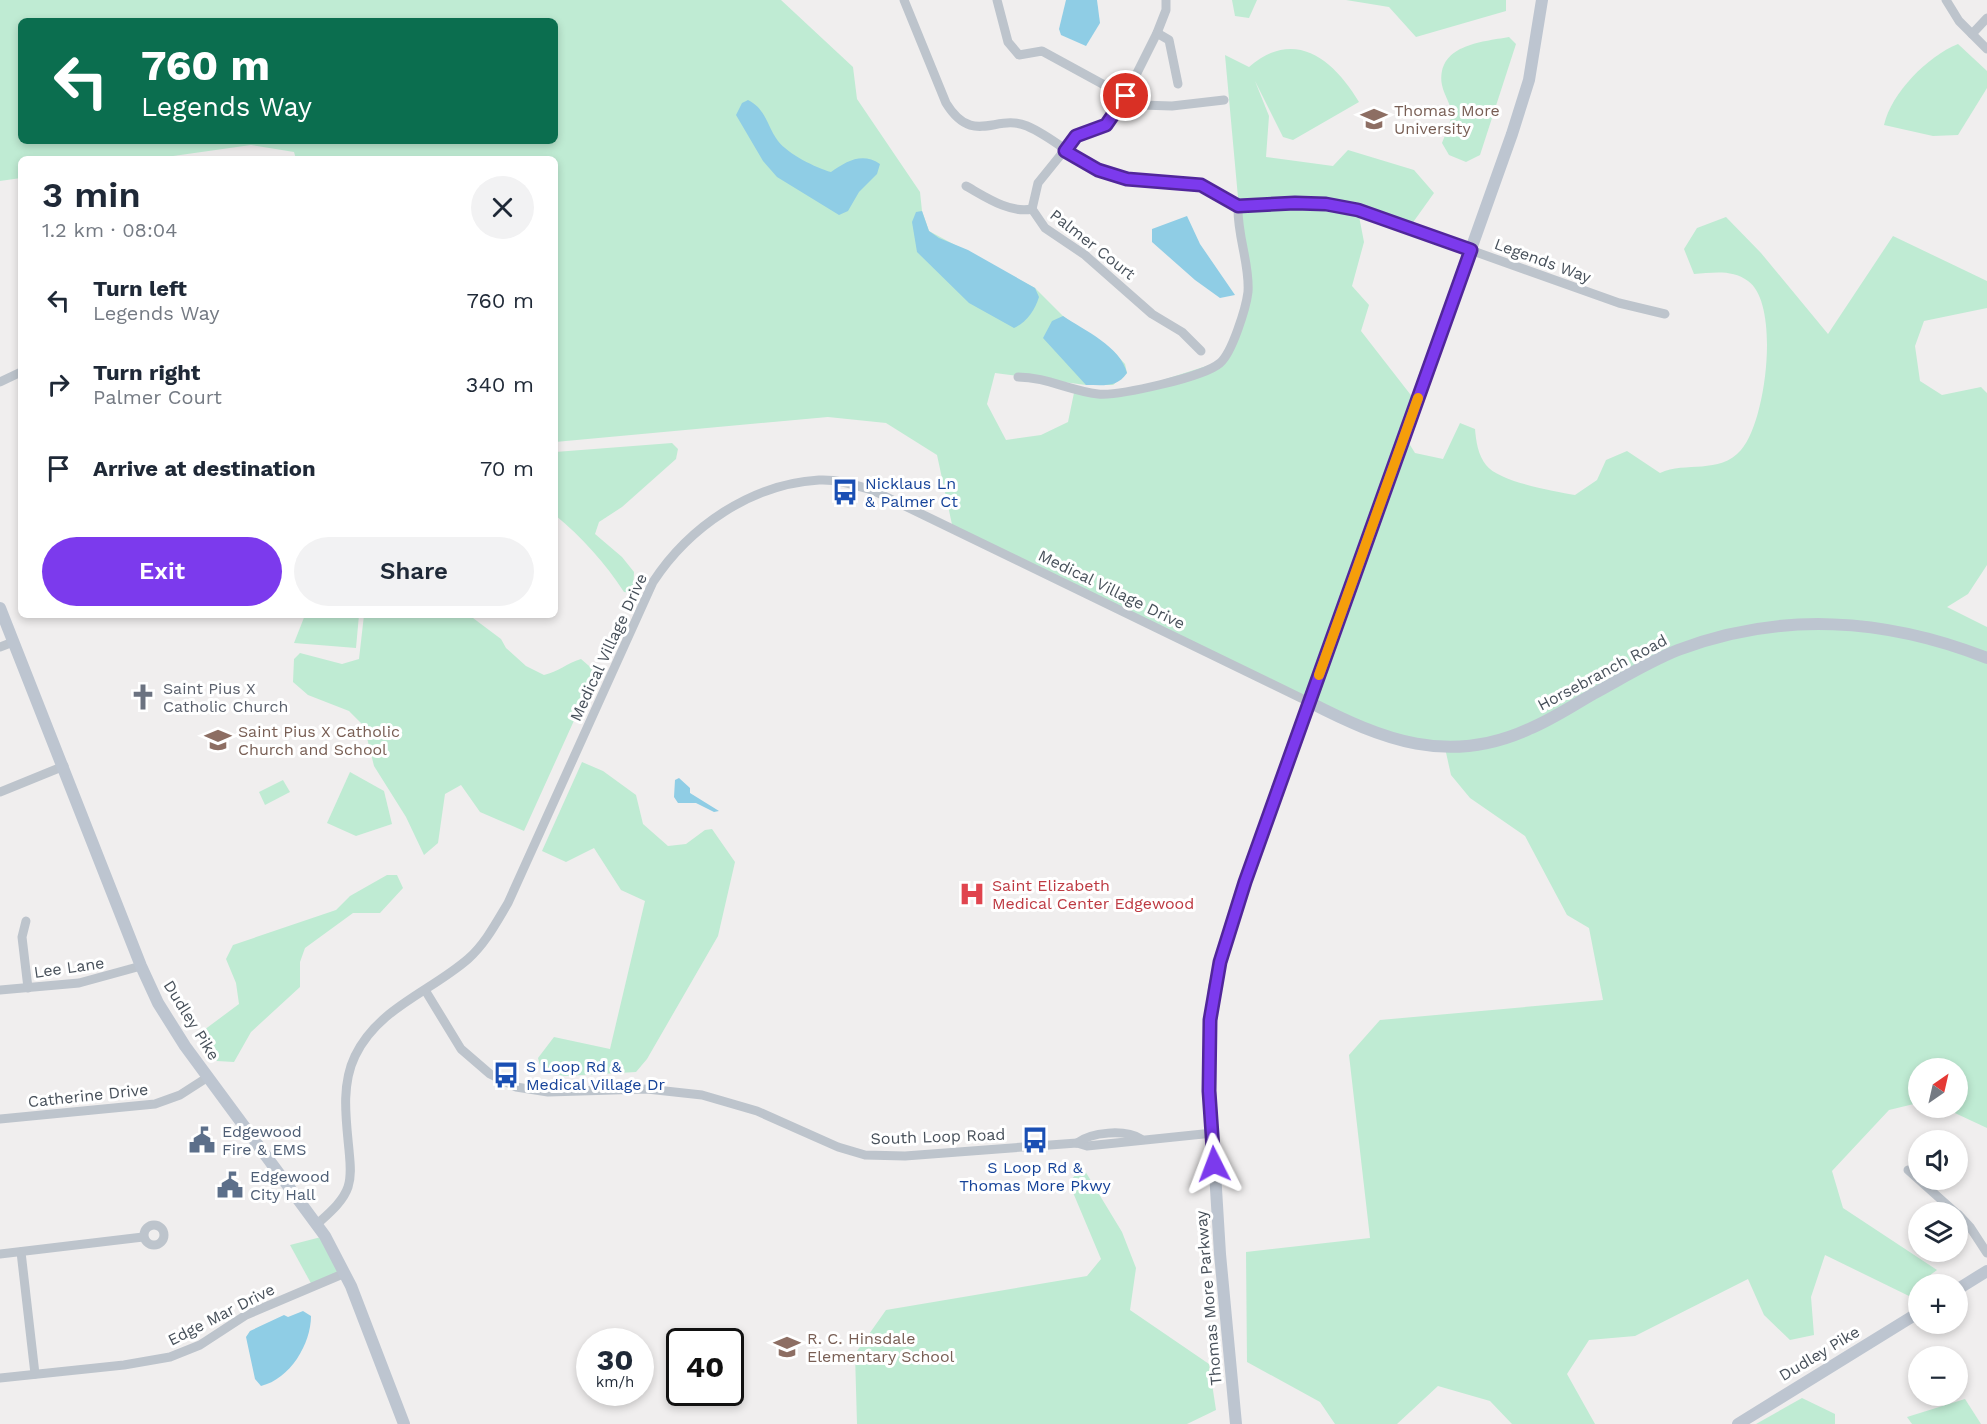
<!DOCTYPE html>
<html lang="en">
<head>
<meta charset="utf-8">
<style>
  :root { --surface:#fff; --page:#f2f2f3; --text:#1f2937; --muted:#747a83; --accent:#7c3aed }
  body { margin:0; font-family:"Work Sans",sans-serif; background:var(--page); color:var(--text); height:100vh; display:flex; flex-direction:column; font-size:22px; white-space:nowrap }
  * { box-sizing:border-box; margin:0 }
  p { font-size:20px; color:var(--muted) }
  .icon { flex:none; width:33px; height:33px; fill:none; stroke:currentColor; stroke-width:2; stroke-linecap:round; stroke-linejoin:round }
  .map { position:relative; flex:1; overflow:hidden }
  .panel { position:absolute; left:18px; top:156px; width:540px; height:462px; display:flex; flex-direction:column; background:var(--surface); border-radius:9px; box-shadow:0 3px 9px #0003 }
  .panel>* { flex:none }
  .hud { position:absolute; left:18px; top:18px; width:540px; height:126px; border-radius:9px; box-shadow:0 3px 9px #0003; background:#0b6e4f; color:#fff; overflow:hidden }
  .needle { width:39px; rotate:34deg }
  .fabs { position:absolute; left:1908px; top:1058px; display:grid; gap:12px }
  .fabs a { display:grid; place-items:center; width:60px; height:60px; border-radius:50%; background:var(--surface); box-shadow:0 3px 9px #0003; font-size:30px }
  .speed { position:absolute; left:576px; top:1328px; display:flex; gap:12px; font-size:30px; font-weight:700; text-align:center }
  .speed>* { display:grid; place-content:center; width:78px; height:78px; border-radius:50%; background:var(--surface); box-shadow:0 3px 9px #0003; line-height:1 }
  .speed small { font-size:15px; font-weight:400 }
  .speed .limit { border:3px solid #111; border-radius:9px; background:#fff; color:#111 }
  .pin { position:absolute; display:grid; place-items:center; width:51px; height:51px; color:#fff; margin:-26px; border:3px solid #fff; border-radius:50%; box-shadow:0 2px 6px #0007 }
  .me { position:absolute; width:66px; margin:-33px; rotate:357deg; stroke-linejoin:round; filter:drop-shadow(0 0 4px #0008) }
  .turn { display:flex; align-items:center; gap:21px; height:126px; padding:0 24px; font-size:27px }
  .turn .icon { width:78px; height:78px; stroke-width:2.5 }
  .turn b { display:block; font-size:42px; line-height:51px }
  .round { display:grid; place-items:center; flex:none; width:63px; height:63px; border-radius:32px; background:var(--page) }
  .summary { display:flex; align-items:center; justify-content:space-between; height:102px; padding:0 24px }
  h1 { font-size:36px; font-weight:600; line-height:45px }
  .primary-button { display:flex; gap:12px; margin-top:auto; padding:12px 24px }
  .primary-button a { flex:1; height:69px; border-radius:36px; background:var(--accent); color:#fff; font-size:24px; font-weight:600; line-height:69px; text-align:center }
  .primary-button a+a { background:var(--page); color:var(--text) }
  ul { padding:0; list-style:none }
  li { display:flex; align-items:center; gap:18px; height:84px; padding:0 24px }
  li div { flex:1 }
  li b { display:block; font-size:22px }
  li em { font-style:normal }
  .map>svg:first-child { display:block }
</style>
</head>
<body>
<div class="map">
<svg width="1987" height="1424" viewBox="0 0 1987 1424">
  <rect width="100%" height="100%" fill="#f0eeee"/>
  <g fill="#bfebd3" fill-rule="evenodd">
    <path d="M0,0H781L853,67L857,99L920,192L922,211L929,231L1035,288L1063,316L1114,352L1125,364L1127,373L1113,385H1086L995,373L987,404L1006,440L1041,435L1068,422L1075,388L1119,394L1222,361L1247,296L1225,55L1249,67C1295,27 1334,60 1359,102L1293,140L1283,137L1255,81L1269,116L1266,157L1333,166L1348,150L1414,170L1434,193L1409,228L1358,211L1364,242L1352,286L1369,305L1361,331L1417,403L1405,437L1415,453L1443,459L1460,423L1475,429C1476,441 1478,455 1486,465C1499,482 1553,491 1575,495L1597,480L1606,460L1627,451L1660,473C1686,461 1719,475 1741,450C1766,423 1781,304 1748,281C1732,269 1712,273 1694,274L1684,249L1697,228L1726,217L1761,253L1828,334L1893,236L1987,281V308L1924,321L1915,346L1920,381L1942,395L1981,387L1987,393V565L1968,594L1947,607L1987,627V1128L1942,1107H1958V1068H1918V1103L1889,1110L1832,1171L1843,1208L1937,1270L1918,1284L1909,1296L1825,1255L1811,1297L1814,1335L1790,1340L1764,1315L1748,1279L1635,1336L1589,1340L1567,1374L1595,1424H1512L1490,1401L1438,1386L1397,1424H1335L1320,1402L1247,1362L1246,1252L1370,1238L1349,1055L1380,1020L1603,1000L1589,928L1567,915L1525,836L1470,798L1451,775L1445,748L1399,742L953,529L937,455L886,423L828,417L555,442V159H296L294,152L251,145L152,159H21V178L0,181ZM21,21H555V141H21Z"/>
    <path d="M1232,0H1257L1249,18L1235,16Z"/>
    <path d="M1346,0H1506V11L1416,37L1389,7Z"/>
    <path d="M1509,37L1516,44L1480,155L1466,162L1449,155L1442,143C1445,135 1450,125 1451,116C1452,104 1444,96 1442,85C1436,45 1481,42 1509,37Z"/>
    <path d="M1958,44L1987,71V88L1958,135L1933,136L1884,125C1891,93 1928,56 1958,44Z"/>
    <path d="M672,443L678,449L676,459L622,507L599,522L595,534L622,557L634,572L633,593L624,592C605,563 582,537 555,515V452Z"/>
    <path d="M305,615H359L356,648L294,643Z"/>
    <path d="M364,615H469L501,639L506,648L526,666L544,675C558,672 567,663 581,659L596,672L524,831L480,812L461,785L445,794L438,843L424,855L406,817L374,766L364,726L349,711L308,695L293,682L294,659L300,653L342,664L359,659Z"/>
    <path d="M582,762L603,771L636,795L643,824L668,846L686,844L705,830L712,829L735,862L718,936L647,1059L636,1072L564,1076L541,1070L538,1058L554,1037L610,1049L645,901L621,890L594,848L566,862L542,851Z"/>
    <path d="M350,772L384,791L392,824L356,836L327,823Z"/>
    <path d="M283,780L290,792L265,805L259,792Z"/>
    <path d="M387,875H397L403,888L380,913H353L305,948L300,962V987L251,1032L234,1062L217,1061L204,1049L200,1033L239,1004L236,983L226,959L233,945L336,910L350,896Z"/>
    <path d="M1082,1166L1122,1232L1136,1268L1130,1310L1209,1364L1216,1410L1187,1424H857L855,1354L886,1310L1087,1276L1101,1259L1069,1183Z"/>
    <path d="M325,1236L345,1273L313,1287L290,1245Z"/>
    <path d="M1802,1398L1835,1414V1424H1756Z"/>
    <path d="M1965,1399L1981,1424H1912L1907,1417Z"/>
  </g>
  <g fill="#8fcde5">
    <path d="M1066,0H1097L1100,23L1086,46L1061,35L1059,29Z"/>
    <path d="M748,100C766,109 767,126 778,141C788,154 816,168 831,172C847,161 862,152 880,164L877,174L859,192L848,211L839,215L777,177L763,161L736,115L742,103Z"/>
    <path d="M922,211L929,231L939,238L968,250L1035,288L1039,297C1035,310 1027,322 1014,328L969,303L917,252L912,222L916,212Z"/>
    <path d="M1187,216L1200,244L1235,295L1220,298L1195,280L1152,242V229Z"/>
    <path d="M1063,316C1084,330 1121,347 1127,373C1117,388 1103,385 1086,385L1043,338L1052,321Z"/>
    <path d="M679,778L690,788V793L719,811L714,812L696,803H678L674,797L675,780Z"/>
    <path d="M303,1311L311,1316C311,1344 290,1379 261,1386L255,1379L246,1337L250,1331L284,1315L288,1317Z"/>
  </g>
  <g fill="none" stroke-linecap="round" stroke-linejoin="round">
    <g stroke="#bdc4cc" stroke-width="9">
      <path d="M904,0L946,103C973,147 996,113 1027,126C1057,139 1079,164 1110,175C1140,185 1171,176 1200,185C1215,189 1225,204 1240,206C1258,210 1277,203 1295,203C1316,202 1337,206 1358,210L1619,303L1665,314"/>
      <path d="M997,0L1008,42L1019,55L1042,51L1141,105L1172,106L1224,100"/>
      <path d="M1166,0V10L1157,33L1121,105L1106,125L1076,136L1038,183L1032,209L1045,228L1085,255L1152,314L1182,332L1201,351"/>
      <path d="M1946,0L1959,21L1987,49"/>
      <path d="M1157,33L1169,40L1178,84"/>
      <path d="M1972,34L1987,18"/>
      <path d="M966,186C984,196 1010,214 1032,209"/>
      <path d="M1018,377C1046,377 1070,391 1098,394C1119,396 1204,377 1220,363C1232,353 1246,308 1248,292C1250,264 1237,236 1238,206"/>
      <path d="M0,382L21,372"/>
      <path d="M0,647L13,642"/>
      <path d="M0,792L64,766"/>
      <path d="M26,921L22,937L28,988"/>
      <path d="M0,990L79,983L141,966"/>
      <path d="M425,990L461,1049L490,1074L516,1087L548,1092L647,1089L702,1095L757,1111L838,1147L865,1155L905,1156L1077,1143L1087,1146L1213,1133"/>
      <path d="M0,1119L155,1104L180,1095L208,1077"/>
      <path d="M1077,1143C1091,1132 1125,1129 1141,1139"/>
      <path d="M1908,1170L1955,1212"/>
      <path d="M1958,1214L1970,1227L1987,1253"/>
      <circle cx="154" cy="1235" r="10"/>
      <path d="M316,1225C328,1214 343,1202 348,1187C352,1175 350,1162 349,1150C346,1119 341,1085 355,1056C378,1008 430,992 468,959C485,944 496,923 508,903L653,582C689,527 751,484 819,480C837,479 855,485 872,490L1309,702"/>
      <path d="M21,1252L35,1374"/>
      <path d="M0,1254L143,1237"/>
      <path d="M0,1378L124,1365L170,1357L200,1345L246,1315L345,1273"/>
    </g>
    <g stroke="#bdc5d0" stroke-width="12">
      <path d="M0,608L141,966L158,1003L185,1046L325,1236L351,1286L404,1424"/>
      <path d="M1309,702C1383,740 1448,766 1529,729C1551,720 1572,706 1593,694C1621,679 1648,662 1678,650C1780,611 1886,618 1987,658"/>
      <path d="M1958,1289L1987,1271"/>
      <path d="M1236,1424L1220,1254L1208,1058L1214,987L1238,903L1512,134L1529,80L1542,0"/>
      <path d="M1738,1424L1918,1313"/>
    </g>
  </g>
  <g fill="none" stroke-linecap="round" stroke-linejoin="round">
    <g stroke="#51269a" stroke-width="15">
      <path id="route" d="M1126,96L1106,125L1076,136L1065,151L1098,170L1127,179L1201,185L1238,206L1295,203L1326,204L1358,210L1471,250L1245,882L1220,962L1210,1020L1209,1091L1214,1164"/>
    </g>
    <use href="#route" stroke="#7c3aed" stroke-width="10"/>
    <path stroke="#f59e0b" stroke-width="10" d="M1319,675L1418,398"/>
  </g>
  <defs>
    <g id="university-bare" transform="scale(2.07)"><path d="M0-5L7-2L0 1L-7-2ZM-4 1L0 2.5L4 1V4Q0 6-4 4Z" fill="#8d6e63" stroke="#fff" stroke-width="2.5" paint-order="stroke"/></g>
    <g id="bus-bare" transform="scale(2.07)"><path d="M-5-6H5V4H4V6H2V4H-2V6H-4V4H-5ZM-3.5-4V0h7V-4ZM-3.5 1.2v1.5H-2V1.2ZM2 1.2v1.5H3.5V1.2Z" fill="#1a4fb4" stroke="#fff" stroke-width="2.5" paint-order="stroke"/></g>
    <g id="church-bare" transform="scale(2.07)"><path d="M-1.2-6h2.4v3.5h3.3v2.4h-3.3V6h-2.4V-.1h-3.3v-2.4h3.3Z" fill="#6b7280" stroke="#fff" stroke-width="2.5" paint-order="stroke"/></g>
    <g id="school-bare" transform="scale(2.07)"><path d="M0-5L7-2L0 1L-7-2ZM-4 1L0 2.5L4 1V4Q0 6-4 4Z" fill="#8d6e63" stroke="#fff" stroke-width="2.5" paint-order="stroke"/></g>
    <g id="hospital-bare" transform="scale(2.07)"><path d="M-5-5h3v3.5h4V-5h3V5h-3V1.5h-4V5h-3Z" fill="#e0444e" stroke="#fff" stroke-width="2.5" paint-order="stroke"/></g>
    <g id="civic-bare" transform="scale(2.07)"><path d="M-.6-6.5H3V-4.5H.6V-3L4-1V1h2V6H-6V1h2V-1L-.6-3ZM-1.2 2.5V6h2.4V2.5Z" fill="#5c6f8a" stroke="#fff" stroke-width="2.5" paint-order="stroke"/></g>
  </defs>
  <g fill-rule="evenodd">
    <use href="#university-bare" x="1374" y="119"/>
    <use href="#bus-bare" x="845" y="492"/>
    <use href="#church-bare" x="143" y="697"/>
    <use href="#school-bare" x="218" y="740"/>
    <use href="#hospital-bare" x="972" y="894"/>
    <use href="#bus-bare" x="506" y="1075"/>
    <use href="#civic-bare" x="202" y="1140"/>
    <use href="#bus-bare" x="1035" y="1140"/>
    <use href="#civic-bare" x="230" y="1185"/>
    <use href="#school-bare" x="787" y="1347"/>
  </g>
  <g text-anchor="middle" stroke-width="6" stroke-linejoin="round" paint-order="stroke">
    <g font-size="16" fill="#785e54" stroke="#fff" text-anchor="start">
      <text x="1394" y="116">Thomas More<tspan x="1394" dy="18">University</tspan></text>
      <text x="238" y="737">Saint Pius X Catholic<tspan x="238" dy="18">Church and School</tspan></text>
      <text x="807" y="1344">R. C. Hinsdale<tspan x="807" dy="18">Elementary School</tspan></text>
    </g>
    <g font-size="16" fill="#47505a" stroke="#fff">
      <text transform="translate(1093 244) rotate(38)" y="6">Palmer Court</text>
      <text transform="translate(1543 260) rotate(20)" y="6">Legends Way</text>
      <text transform="translate(1112 589) rotate(26)" y="6">Medical Village Drive</text>
      <text transform="translate(608 647) rotate(-65)" y="6">Medical Village Drive</text>
      <text transform="translate(1602 672) rotate(-28)" y="6">Horsebranch Road</text>
      <text transform="translate(69 967) rotate(-8)" y="6">Lee Lane</text>
      <text transform="translate(192 1020) rotate(58)" y="6">Dudley Pike</text>
      <text transform="translate(88 1095) rotate(-6)" y="6">Catherine Drive</text>
      <text transform="translate(938 1136) rotate(-2)" y="6">South Loop Road</text>
      <text transform="translate(1208 1298) rotate(-95)" y="6">Thomas More Parkway</text>
      <text transform="translate(221 1314) rotate(-27)" y="6">Edge Mar Drive</text>
      <text transform="translate(1819 1353) rotate(-31)" y="6">Dudley Pike</text>
    </g>
    <g font-size="16" fill="#164399" stroke="#fff" text-anchor="start">
      <text x="865" y="489">Nicklaus Ln<tspan x="865" dy="18">&amp; Palmer Ct</tspan></text>
      <text x="526" y="1072">S Loop Rd &amp;<tspan x="526" dy="18">Medical Village Dr</tspan></text>
      <text x="1035" y="1173" text-anchor="middle">S Loop Rd &amp;<tspan x="1035" dy="18">Thomas More Pkwy</tspan></text>
    </g>
    <g font-size="16" fill="#5b616d" stroke="#fff" text-anchor="start">
      <text x="163" y="694">Saint Pius X<tspan x="163" dy="18">Catholic Church</tspan></text>
    </g>
    <g font-size="16" fill="#be3a42" stroke="#fff" text-anchor="start">
      <text x="992" y="891">Saint Elizabeth<tspan x="992" dy="18">Medical Center Edgewood</tspan></text>
    </g>
    <g font-size="16" fill="#4e5e75" stroke="#fff" text-anchor="start">
      <text x="222" y="1137">Edgewood<tspan x="222" dy="18">Fire &amp; EMS</tspan></text>
      <text x="250" y="1182">Edgewood<tspan x="250" dy="18">City Hall</tspan></text>
    </g>
  </g>
</svg>
<div class="fabs">
<a><svg class="needle" viewBox="-14 -14 28 28"><path d="M0-13l5 13h-10z" fill="#e53935"/><path d="M0 13l5-13h-10z" fill="#747a83"/></svg></a>
<a><svg class="icon" aria-label="sound" viewBox="0 0 24 24"><path d="M4 9h4l5-4v14l-5-4H4zM17 9q2 3 0 6"/></svg></a>
<a><svg class="icon" aria-label="layers" viewBox="0 0 24 24"><path d="M12 4l9 5-9 5-9-5zM3 14l9 5 9-5"/></svg></a>
<a>+</a>
<a>−</a>
</div>
<div class="speed"><div>30<small>km/h</small></div><div class="limit">40</div></div>
<div class="pin" style="left:1126px;top:96px;background:#d93025"><svg class="icon" aria-label="arrive" viewBox="0 0 24 24"><path d="M6 21V4h12l-3 4 3 4H6"/></svg></div>
<svg class="me" style="left:1214px;top:1164px" viewBox="-20 -20 40 40"><path d="M0-17L14 15 0 8-14 15z" fill="#7c3aed" stroke="#fff" stroke-width="4"/></svg>
<div class="hud">
<div class="turn"><svg class="icon" aria-label="left" viewBox="0 0 24 24"><path d="M17 20v-9H6M10 6l-5 5 5 5"/></svg><div><b>760 m</b>Legends Way</div></div>
</div>
<section class="panel">
<div class="summary"><div><h1>3 min</h1><p>1.2 km · 08:04</p></div><a class="round"><svg class="icon" aria-label="close" viewBox="0 0 24 24"><path d="M6 6l12 12M18 6L6 18"/></svg></a></div>
<ul>
<li><svg class="icon" aria-label="left" viewBox="0 0 24 24"><path d="M17 20v-9H6M10 6l-5 5 5 5"/></svg><div><b>Turn left</b><p>Legends Way</p></div><em>760 m</em></li>
<li><svg class="icon" aria-label="right" viewBox="0 0 24 24"><path d="M7 20v-9h11M14 6l5 5-5 5"/></svg><div><b>Turn right</b><p>Palmer Court</p></div><em>340 m</em></li>
<li><svg class="icon" aria-label="arrive" viewBox="0 0 24 24"><path d="M6 21V4h12l-3 4 3 4H6"/></svg><div><b>Arrive at destination</b></div><em>70 m</em></li>
</ul>
<div class="primary-button"><a>Exit</a><a>Share</a></div>
</section>
</div>
</body>
</html>
